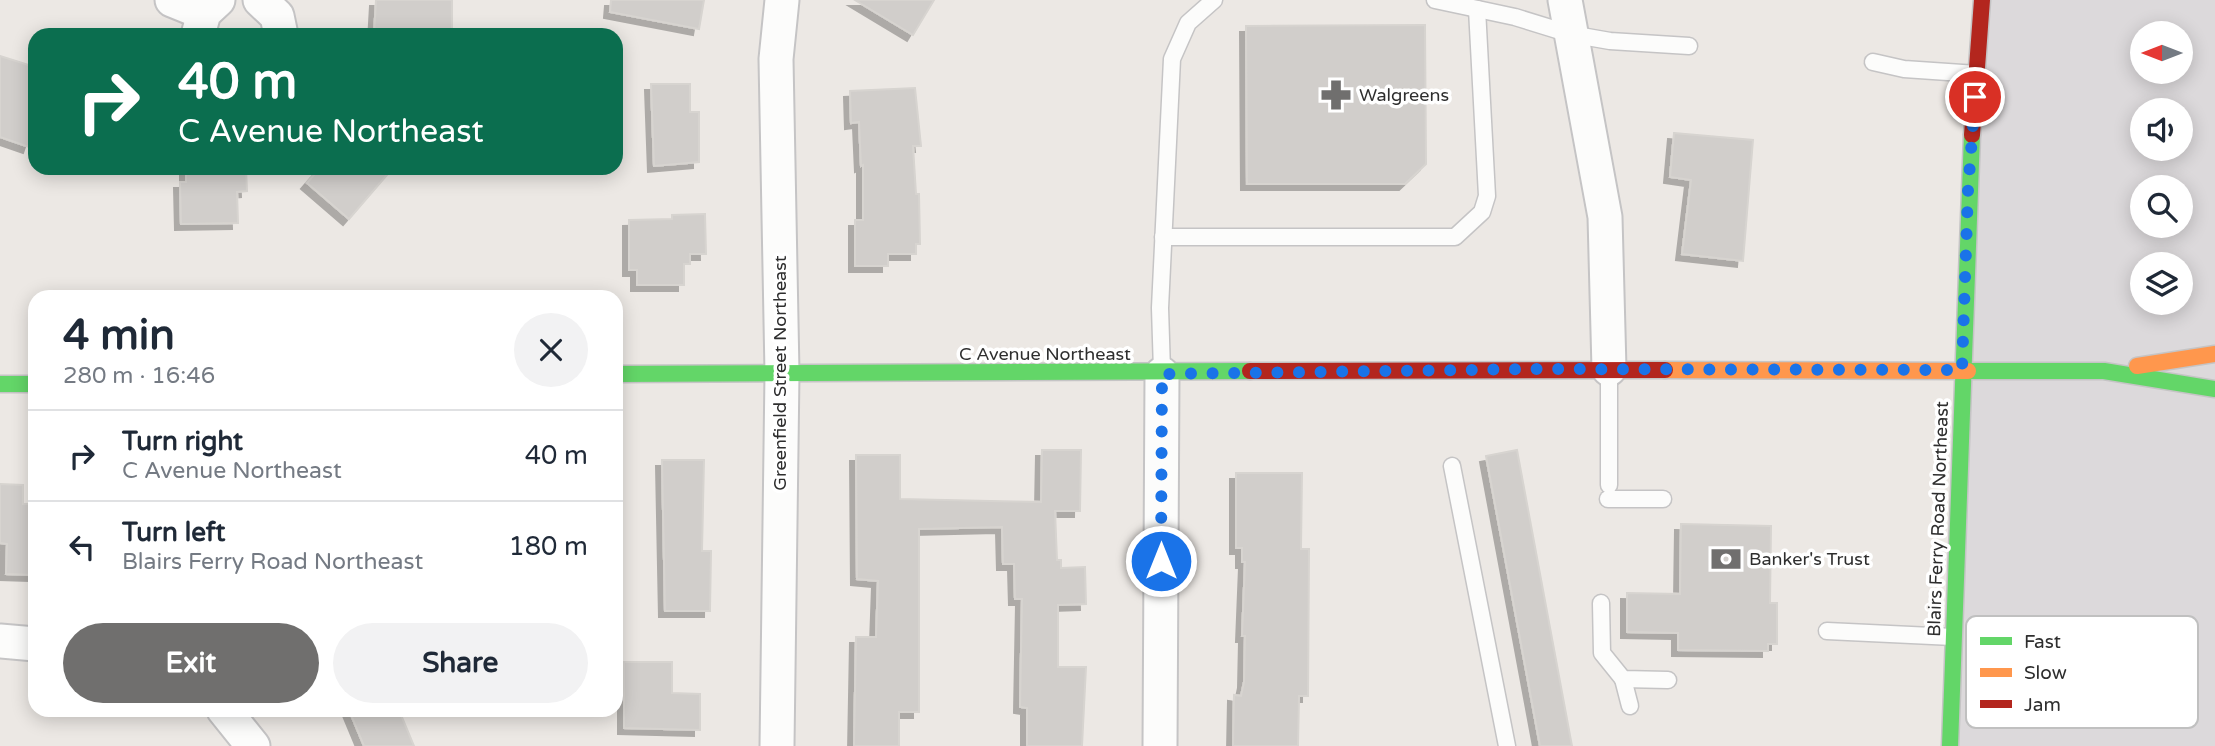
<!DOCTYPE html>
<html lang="en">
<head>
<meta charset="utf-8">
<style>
  :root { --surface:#fff; --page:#f2f2f3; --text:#1f2937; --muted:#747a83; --line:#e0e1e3; --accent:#706f6e }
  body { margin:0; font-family:"Varela Round",sans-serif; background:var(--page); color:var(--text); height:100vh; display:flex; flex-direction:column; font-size:26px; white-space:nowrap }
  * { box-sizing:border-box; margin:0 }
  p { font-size:23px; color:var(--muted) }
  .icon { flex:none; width:38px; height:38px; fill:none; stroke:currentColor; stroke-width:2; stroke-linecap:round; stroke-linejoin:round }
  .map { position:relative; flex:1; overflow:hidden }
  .sheet { position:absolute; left:28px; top:290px; width:595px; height:427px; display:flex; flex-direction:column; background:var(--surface); border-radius:21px; box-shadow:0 4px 18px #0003 }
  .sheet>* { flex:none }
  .banner { position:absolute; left:28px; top:28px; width:595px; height:147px; border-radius:21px; box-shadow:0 4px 18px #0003; background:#0b6e4f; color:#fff; overflow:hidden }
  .needle { width:46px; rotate:270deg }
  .tools { position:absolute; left:2130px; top:21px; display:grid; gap:14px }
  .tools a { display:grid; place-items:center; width:63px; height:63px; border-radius:50%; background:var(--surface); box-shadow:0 4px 18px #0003; font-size:35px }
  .pin { position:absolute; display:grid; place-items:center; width:60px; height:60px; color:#fff; margin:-30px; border:4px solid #fff; border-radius:50%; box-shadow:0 2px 7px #0007 }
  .me { position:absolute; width:77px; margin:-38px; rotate:0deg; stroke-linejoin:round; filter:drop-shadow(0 0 5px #0008) }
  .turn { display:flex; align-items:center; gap:24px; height:147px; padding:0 35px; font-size:32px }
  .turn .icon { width:91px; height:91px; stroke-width:2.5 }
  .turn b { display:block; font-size:49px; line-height:60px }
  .round { display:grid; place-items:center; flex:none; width:74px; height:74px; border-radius:37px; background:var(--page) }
  .overview { display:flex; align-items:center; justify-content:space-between; height:119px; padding:0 35px }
  h1 { font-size:42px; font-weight:700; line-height:52px }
  .cta { display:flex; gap:14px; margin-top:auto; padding:14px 35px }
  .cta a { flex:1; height:80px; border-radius:42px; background:var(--accent); color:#fff; font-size:28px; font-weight:700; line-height:80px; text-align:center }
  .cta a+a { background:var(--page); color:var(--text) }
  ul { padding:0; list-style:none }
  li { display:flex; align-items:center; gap:21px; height:91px; padding:0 35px; border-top:2px solid var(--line) }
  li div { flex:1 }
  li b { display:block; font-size:26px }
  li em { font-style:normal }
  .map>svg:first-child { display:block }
</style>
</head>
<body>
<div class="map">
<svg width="2215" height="746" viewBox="0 0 2215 746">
  <defs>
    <filter id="shadow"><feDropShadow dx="-6" dy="6" stdDeviation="0" flood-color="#0004"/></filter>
  </defs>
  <rect width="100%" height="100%" fill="#ece8e4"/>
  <path fill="#dcd9db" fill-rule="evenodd" d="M1982,0H2215V746H1950ZM2142,33H2180V72H2142ZM2142,110H2180V149H2142ZM2142,187H2180V226H2142ZM2142,264H2180V303H2142Z"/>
  <g fill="#d1cecb" stroke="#d7d4d0" stroke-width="2" filter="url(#shadow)">
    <path d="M376,0H452V35H374Z"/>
    <path d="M611,0H704L699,29L610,12Z"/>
    <path d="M855,0H934L913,35Z"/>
    <path d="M1425,25L1426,164L1405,184H1247L1246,26Z"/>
    <path d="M0,56L35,67V129L29,147L0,137Z"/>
    <path d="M651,84H690V112H699V162L654,166Z"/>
    <path d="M915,88L921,146H913L916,194H919L920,244H916V254H888V266H855V220H863V165L861,166L859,122L851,123L850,91Z"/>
    <path d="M1674,133L1753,140L1743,261L1682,254L1691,180L1670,177Z"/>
    <path d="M186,168H246L247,191L237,192L238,223L181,224L180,182H186Z"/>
    <path d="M320,168H393L349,219L307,183Z"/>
    <path d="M705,214L706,254H690V264H684V285H637V270H629V220L672,219V215Z"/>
    <path d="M1042,450H1081L1080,511H1055L1057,560H1061V568L1085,567L1086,604L1058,605V667H1086L1082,746H1027V708L1020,707L1022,599H1015L1014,564H1003L1002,527L919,529V712H899V746H854L856,637H876L878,581L857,579L856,455H900V499L1041,502Z"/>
    <path d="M1517,450L1572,746H1540L1486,456Z"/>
    <path d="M662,460H704L702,551H711L710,611H665Z"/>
    <path d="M1236,473H1302L1301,549H1309L1308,696H1299L1298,746H1233L1234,695L1241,696L1244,682L1245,636H1242L1245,562H1242V548H1236Z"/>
    <path d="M0,484L23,485V504H34L35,575L6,574L7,544L0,543Z"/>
    <path d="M1681,524L1771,526L1770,603H1777V644H1768V651L1678,650V633L1627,632V593L1680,594Z"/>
    <path d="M624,662H672V693L700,694V730L624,728Z"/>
    <path d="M349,710H399L414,746H364Z"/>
  </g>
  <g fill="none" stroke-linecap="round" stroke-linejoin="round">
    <g stroke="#c5c4c5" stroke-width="19">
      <g id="lane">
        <path d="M1435,0L1515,17L1570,34L1610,41L1689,46"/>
        <path d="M1873,62L1904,69L1977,74"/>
        <path d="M1163,237H1455L1482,212L1487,196L1477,9"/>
        <path d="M1162,371L1160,308L1172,59L1188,23L1214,0"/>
        <path d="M1452,466L1507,746"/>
        <path d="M1609,485V371"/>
        <path d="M1608,499H1663"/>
        <path d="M1601,603L1602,653L1623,679L1668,680"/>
        <path d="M1827,631L1953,637"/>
        <path d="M1623,679L1630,706"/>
      </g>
    </g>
    <g stroke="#c5c4c5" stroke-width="37">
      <g id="street">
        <path d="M172,0L204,13"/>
        <path d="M260,0L277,16L281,35"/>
        <path d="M1565,0L1605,217L1609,369"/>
        <path d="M198,35L204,13L218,0"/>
        <path d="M0,641L35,644"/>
        <path d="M224,710L253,746"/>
        <path d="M777,746L782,373L776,59L782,0"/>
        <path d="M1160,746L1162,374"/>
      </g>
    </g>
    <g stroke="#c5c4c5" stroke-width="19">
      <g id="fast">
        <path d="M1968,371H2104L2215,389"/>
        <path d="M616,374L1250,371"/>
        <path d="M0,384H35"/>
        <path d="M1950,746L1972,135"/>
      </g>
    </g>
    <g stroke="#c5c4c5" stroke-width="19">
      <g id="slow">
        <path d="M2137,366L2215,354"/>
        <path d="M1665,370L1968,371"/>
      </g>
    </g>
    <g stroke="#c5c4c5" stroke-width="19">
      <g id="jam">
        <path d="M1972,135L1982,0"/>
        <path d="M1250,371L1665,370"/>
      </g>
    </g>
    <use href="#lane" stroke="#fcfcfb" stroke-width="16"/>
    <use href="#street" stroke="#fcfcfb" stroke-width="33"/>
    <use href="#fast" stroke="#63d668" stroke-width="16"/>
    <use href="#slow" stroke="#ff974d" stroke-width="16"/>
    <use href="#jam" stroke="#b3261e" stroke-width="16"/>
  </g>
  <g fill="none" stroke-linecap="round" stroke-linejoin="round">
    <path stroke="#1a73e8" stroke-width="12" stroke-dasharray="0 21.6" d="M1161,561L1162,374L1539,369L1962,370L1968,191L1975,97"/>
  </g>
  <defs>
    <g id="pharmacy-bare" transform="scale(2.415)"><path d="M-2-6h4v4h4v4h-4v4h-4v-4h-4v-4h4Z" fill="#706f6e" stroke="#fff" stroke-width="2.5" paint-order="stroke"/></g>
    <g id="bank-bare" transform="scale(2.415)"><path d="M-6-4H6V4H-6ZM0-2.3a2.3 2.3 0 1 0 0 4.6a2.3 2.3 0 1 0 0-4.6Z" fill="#706f6e" stroke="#fff" stroke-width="2.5" paint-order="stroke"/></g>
  </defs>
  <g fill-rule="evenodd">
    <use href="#pharmacy-bare" x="1336" y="95"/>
    <use href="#bank-bare" x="1726" y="559"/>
  </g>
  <g text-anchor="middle" stroke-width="7" stroke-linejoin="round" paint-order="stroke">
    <g font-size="18" fill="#2e2e2e" stroke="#fff" text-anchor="start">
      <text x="1359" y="101">Walgreens</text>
      <text x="1749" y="565">Banker's Trust</text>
    </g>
    <g font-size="18" fill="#2e2e2e" stroke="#fff">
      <text x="1045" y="360">C Avenue Northeast</text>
      <text transform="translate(780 373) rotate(-90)" y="6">Greenfield Street Northeast</text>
      <text transform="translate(1938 519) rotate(-88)" y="6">Blairs Ferry Road Northeast</text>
    </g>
  </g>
  <rect x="1966" y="616" width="232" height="112" rx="10" fill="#fff" stroke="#c0c0c0" stroke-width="2"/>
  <rect x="1980" y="637" width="32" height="8" fill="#63d668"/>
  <rect x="1980" y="668" width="32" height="9" fill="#ff974d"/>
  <rect x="1980" y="700" width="32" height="8" fill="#b3261e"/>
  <g font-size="19" fill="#2e2e2e">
    <text x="2024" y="648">Fast</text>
    <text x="2024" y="679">Slow</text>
    <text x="2024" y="711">Jam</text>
  </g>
</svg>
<div class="tools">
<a><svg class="needle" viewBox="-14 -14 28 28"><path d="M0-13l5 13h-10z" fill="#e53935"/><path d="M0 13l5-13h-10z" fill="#747a83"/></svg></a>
<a><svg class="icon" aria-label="sound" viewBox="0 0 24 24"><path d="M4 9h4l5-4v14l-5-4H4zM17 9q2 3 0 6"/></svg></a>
<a><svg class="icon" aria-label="search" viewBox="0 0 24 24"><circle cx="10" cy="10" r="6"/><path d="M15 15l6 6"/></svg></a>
<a><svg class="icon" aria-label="layers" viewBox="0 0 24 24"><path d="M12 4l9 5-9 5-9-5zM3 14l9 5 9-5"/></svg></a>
</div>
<div class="pin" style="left:1975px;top:97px;background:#d93025"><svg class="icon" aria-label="arrive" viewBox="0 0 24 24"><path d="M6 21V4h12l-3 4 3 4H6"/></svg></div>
<svg class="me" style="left:1161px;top:561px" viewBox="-20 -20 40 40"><circle r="17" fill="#1a73e8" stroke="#fff" stroke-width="3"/><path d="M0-11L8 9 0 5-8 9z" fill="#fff"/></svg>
<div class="banner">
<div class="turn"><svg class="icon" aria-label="right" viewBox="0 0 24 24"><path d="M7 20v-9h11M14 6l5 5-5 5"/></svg><div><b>40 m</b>C Avenue Northeast</div></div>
</div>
<section class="sheet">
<div class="overview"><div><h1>4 min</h1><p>280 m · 16:46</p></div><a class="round"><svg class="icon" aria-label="close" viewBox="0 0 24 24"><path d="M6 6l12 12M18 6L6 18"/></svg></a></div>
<ul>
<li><svg class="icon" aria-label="right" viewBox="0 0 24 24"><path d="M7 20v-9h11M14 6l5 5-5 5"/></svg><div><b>Turn right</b><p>C Avenue Northeast</p></div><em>40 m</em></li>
<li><svg class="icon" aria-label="left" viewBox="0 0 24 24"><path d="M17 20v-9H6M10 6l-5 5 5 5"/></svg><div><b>Turn left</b><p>Blairs Ferry Road Northeast</p></div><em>180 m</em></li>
</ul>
<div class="cta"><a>Exit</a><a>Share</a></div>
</section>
</div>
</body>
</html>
